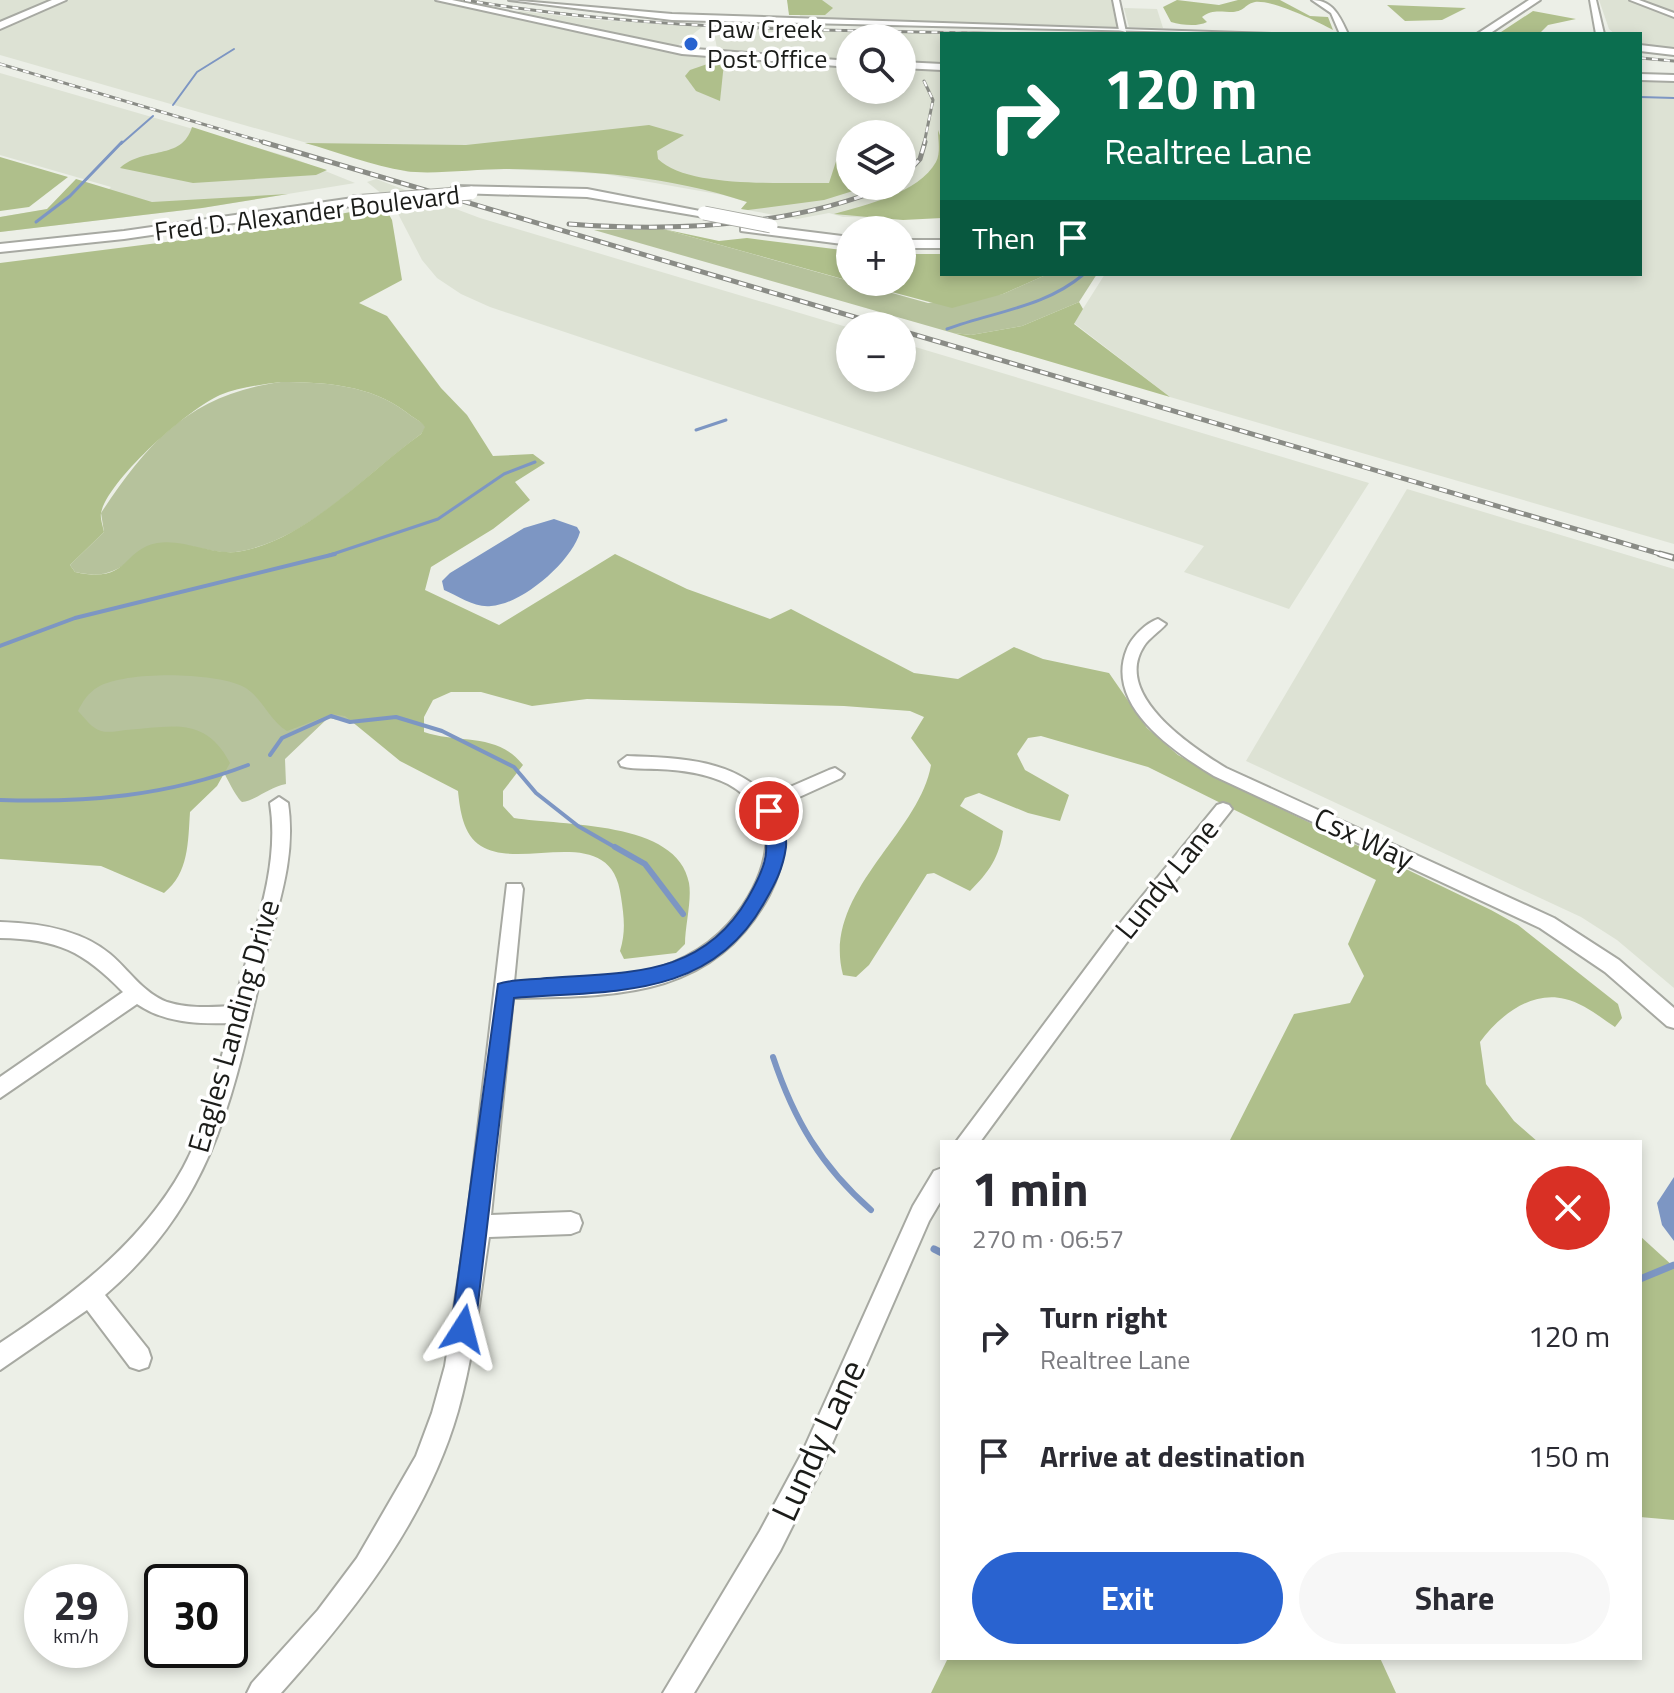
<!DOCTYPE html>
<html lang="en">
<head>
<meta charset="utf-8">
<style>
  :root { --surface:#fff; --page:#f7f7f7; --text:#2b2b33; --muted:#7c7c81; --accent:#2963d0 }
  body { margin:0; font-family:"Titillium Web",sans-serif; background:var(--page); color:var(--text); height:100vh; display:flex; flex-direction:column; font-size:30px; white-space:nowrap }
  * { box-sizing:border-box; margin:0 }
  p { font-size:26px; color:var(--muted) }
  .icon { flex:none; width:44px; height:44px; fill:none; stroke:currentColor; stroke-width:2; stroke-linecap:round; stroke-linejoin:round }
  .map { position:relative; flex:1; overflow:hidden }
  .drawer { position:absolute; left:940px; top:1140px; width:702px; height:520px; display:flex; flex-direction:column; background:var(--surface); border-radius:0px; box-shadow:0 4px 12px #0003 }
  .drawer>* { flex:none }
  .guide { position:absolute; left:940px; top:32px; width:702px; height:244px; border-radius:0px; box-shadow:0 4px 12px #0003; background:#0b6e4f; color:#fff; overflow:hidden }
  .fabs { position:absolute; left:836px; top:24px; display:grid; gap:16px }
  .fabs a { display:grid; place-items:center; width:80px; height:80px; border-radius:50%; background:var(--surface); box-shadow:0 4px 12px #0003; font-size:40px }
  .speed { position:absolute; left:24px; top:1564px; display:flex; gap:16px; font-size:40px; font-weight:700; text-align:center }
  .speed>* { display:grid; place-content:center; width:104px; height:104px; border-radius:50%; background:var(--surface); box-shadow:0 4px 12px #0003; line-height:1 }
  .speed small { font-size:20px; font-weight:400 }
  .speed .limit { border:4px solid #111; border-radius:12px; background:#fff; color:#111 }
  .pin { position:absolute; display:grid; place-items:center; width:68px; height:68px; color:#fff; margin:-34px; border:4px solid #fff; border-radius:50%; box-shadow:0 2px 8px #0007 }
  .me { position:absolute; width:88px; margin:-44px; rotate:9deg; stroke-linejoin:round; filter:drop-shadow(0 0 6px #0008) }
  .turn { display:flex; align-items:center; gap:28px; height:168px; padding:0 32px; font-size:36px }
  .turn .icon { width:104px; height:104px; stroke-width:2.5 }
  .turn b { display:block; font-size:56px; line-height:68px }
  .then { display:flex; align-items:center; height:76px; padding:0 32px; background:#0003; gap:16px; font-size:30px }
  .round { display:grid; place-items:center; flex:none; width:84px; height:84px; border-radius:42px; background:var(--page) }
  .head { display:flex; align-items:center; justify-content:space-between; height:136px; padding:0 32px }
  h1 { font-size:48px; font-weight:700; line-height:60px }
  .primary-button { display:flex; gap:16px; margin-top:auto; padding:16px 32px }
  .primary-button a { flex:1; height:92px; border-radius:48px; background:var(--accent); color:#fff; font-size:32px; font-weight:700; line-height:92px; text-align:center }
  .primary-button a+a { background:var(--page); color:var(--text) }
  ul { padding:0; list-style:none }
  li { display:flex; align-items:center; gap:24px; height:120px; padding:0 32px }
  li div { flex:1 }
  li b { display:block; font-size:30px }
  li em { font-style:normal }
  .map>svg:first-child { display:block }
</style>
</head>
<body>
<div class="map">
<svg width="1674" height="1693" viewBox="0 0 1674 1693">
  <rect width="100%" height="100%" fill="#ecefe7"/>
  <g fill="#dde2d4" fill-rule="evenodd">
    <path d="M0,0H53L0,23Z"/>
    <path d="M69,0H433L689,55L850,66V90H902V68L942,69V218L843,217L829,213L797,219L741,209L747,202L723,195L604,174L507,169L408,172L0,55V28ZM850,134H902V186H850Z"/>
    <path d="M799,0H1111L1117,27L800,18Z"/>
    <path d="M1599,0H1674V49L1640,43V34H1615L1609,29Z"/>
    <path d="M1124,8L1157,9L1163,28L1129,27Z"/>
    <path d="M520,11L586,19L702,27L675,48L513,13Z"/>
    <path d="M713,27L963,34H942V65L902,63V38H850V61L718,54Z"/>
    <path d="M0,73L293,158L355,183L202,208L0,232V217L97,201L111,187L0,155Z"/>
    <path d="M1640,80H1674V544L1170,397L1074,323L1105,274H1640Z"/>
    <path d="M376,179L480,218L850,328V378H902V343L1369,483L1289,609L1184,572L1204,546L490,307L461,294L437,278L422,260L392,202L367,182Z"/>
    <path d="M1407,489L1674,569V988L1617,940L1581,917L1246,761Z"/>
  </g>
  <g fill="#b6c29c">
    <path d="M663,229L928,303L1003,294L1048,274H1097L1079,302L1022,326L971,335L953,333L594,230Z"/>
    <path d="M281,382C324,382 371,385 406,412C413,418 420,420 426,427L421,434C366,474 311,537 242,551C211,558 177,534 145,548C140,550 136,557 131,560C112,575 98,577 75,572L70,565L104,532L101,513C149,440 192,394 281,382Z"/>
    <path d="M104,670L338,682L367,725L328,718L285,759L286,784C269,787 255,801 242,802C234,796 216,755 208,742L85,740L62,710Z"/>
  </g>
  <g fill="#afbf8b" fill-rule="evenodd">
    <path d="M787,0H822L833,8L825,15H789Z"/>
    <path d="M1177,0L1219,5L1238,0H1280L1310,16L1328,17L1333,30C1316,21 1274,0 1255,2C1245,4 1245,11 1233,12C1221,12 1212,9 1202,17L1207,22C1197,27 1182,25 1171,22L1163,7Z"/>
    <path d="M1387,5L1466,8L1442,20L1405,21Z"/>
    <path d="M1533,11L1576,19L1548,25L1540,33L1498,34Z"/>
    <path d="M716,61L724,63L720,101L696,91L685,76L690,70Z"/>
    <path d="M649,125L684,135L657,151L658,159C688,189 787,182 829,183L842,143H850V186H869L824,200L748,210L741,209L747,202C669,176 585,170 504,169C477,169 429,175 406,171C372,166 338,152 305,143L466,145Z"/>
    <path d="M192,127L327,170L316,175L193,183L120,168C144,146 182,161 192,127Z"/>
    <path d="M938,130L942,141V218L903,220L834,214C865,205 919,193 936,162C941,153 938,140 938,130Z"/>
    <path d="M0,157L68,177L29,207L0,211Z"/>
    <path d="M76,179L152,202L288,194L202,208L0,232V217L47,209Z"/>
    <path d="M377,207L386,209L392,220L402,280L359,303L387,316L441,388L467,415L493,456L533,454L545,463L515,482L530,500L493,529L431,567L425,590L499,625L615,554L687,589L770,619L791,609L914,673L958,679L1014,647L1043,659L1109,673L1147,728L1178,755L1248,793L1491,910L1518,925L1618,1004L1622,1018L1615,1027C1600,1017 1583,1003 1565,999C1531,990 1498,1017 1480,1042L1486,1084L1514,1121L1538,1142H1229L1294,1014L1350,1003L1364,976L1348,944L1376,880L1148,767L1041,736L1028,738L1017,754L1025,770L1069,795L1060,821L1028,813L979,793L965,798L960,806L1003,831C999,858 989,872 970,891L934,873L927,874L869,965L856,977L843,975C821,893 919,835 931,765L911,738L924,717L910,711L844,706L587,699L532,706L481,692H451L433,700L424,717V732C459,744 497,732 523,765L503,791V806L514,818C562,826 678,820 689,883C692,900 685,926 685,944L676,953L624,959L620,951C626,931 624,917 621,897C612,819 522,872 481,846C463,835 460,810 458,791L400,761L345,716L332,714L287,731C269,720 262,697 244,687C214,672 126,671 98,687C88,693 83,701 78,711C85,718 91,728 101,731C108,733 119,731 126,730C171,727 205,715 230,763L217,786L190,812C188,842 189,873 164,893L101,866L0,859V263L245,232ZM281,382C324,382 371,385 406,412C413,418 420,420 425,427L421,434C368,472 307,539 242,551C214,557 185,538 157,543C121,550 130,584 75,572L70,565L104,532C103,527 100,518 101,513C108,480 188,409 220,395C239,387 260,385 281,382Z"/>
    <path d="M663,229L719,241L747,238L850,251V281Z"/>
    <path d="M902,254H942V274H1048L1003,294L952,308L854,282H902Z"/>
    <path d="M1079,302L1083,309L1074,324L1170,397L953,333L971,335L1022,326Z"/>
    <path d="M1640,1236L1674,1267V1520L1640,1517Z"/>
    <path d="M948,1658H1380L1396,1693H931Z"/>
  </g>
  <g fill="#7d96c3">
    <path d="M554,519L577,527L580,532C572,561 523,604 491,606C475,608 458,596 444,590L442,581L450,573L524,528Z"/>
    <path d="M1674,1177V1241L1662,1225L1657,1203Z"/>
  </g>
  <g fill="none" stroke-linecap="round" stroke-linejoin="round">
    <g stroke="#7d96c3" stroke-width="2">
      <path d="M1640,97L1674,98"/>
      <path d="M173,105L197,72L234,49"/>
      <path d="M121,144L153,116"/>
    </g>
    <g stroke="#7d96c3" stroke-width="3">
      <path d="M36,222L70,196L122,142"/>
      <path d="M947,329C995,311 1044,308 1084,274"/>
      <path d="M696,430L726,420"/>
      <path d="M327,556L438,519L504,474L535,462"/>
    </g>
    <g stroke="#7d96c3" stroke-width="4">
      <path d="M0,646L75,618L335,554"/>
      <path d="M270,755L282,738L331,716L350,722L396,717L442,731L514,767L536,793L578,826L618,849"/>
      <path d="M0,800C86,803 167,796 248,765"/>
    </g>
    <g stroke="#7d96c3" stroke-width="6">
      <path d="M615,847L645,864L683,914"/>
      <path d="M773,1057C794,1120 821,1166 871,1210"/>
    </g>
    <g stroke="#7d96c3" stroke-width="7">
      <path d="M934,1249L942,1253"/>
      <path d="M1640,1279L1674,1265"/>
    </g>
    <g stroke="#a7a9a2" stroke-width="4">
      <g id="minor">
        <path d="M1113,0H1119L1126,32L1119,30Z"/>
        <path d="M1312,0C1333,0 1340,17 1348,34H1340L1331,13Z"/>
        <path d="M1590,0H1596L1604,34H1596Z"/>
        <path d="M1630,0H1639L1674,13V17Z"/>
        <path d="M1158,619L1166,624C1159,632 1149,638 1144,646C1112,695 1192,747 1226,768L1554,918L1619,960L1674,1008V1028L1667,1026L1605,972L1540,928L1214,776C1173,751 1104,705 1127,649C1132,637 1146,623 1158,619Z"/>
        <path d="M627,756C675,758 732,758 767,797L829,770L835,768L844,774L841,778L775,808C789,838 784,866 769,895C713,999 616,996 513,998L491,1215L571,1212L579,1215L582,1223L579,1231L571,1234L489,1237C480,1295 474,1354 458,1411C427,1519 355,1611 281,1693H247L252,1683L318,1610L357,1558L416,1456L432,1413L445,1366L466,1231L507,884H521L523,889L514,982C595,980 683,985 737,914C752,894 763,873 766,848C769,820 752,797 728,784C706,773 682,770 657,769C645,768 633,770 621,766L619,762Z"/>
        <path d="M279,797L288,803C296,856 279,902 266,953C234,1089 218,1198 105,1295L148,1349L151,1358L148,1367L139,1370L130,1367L87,1310L0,1370V1343C71,1296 141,1244 183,1168C207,1124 218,1071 230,1023C197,1024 165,1023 137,1004L0,1098V1077L123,992C83,951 58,939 0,938V922C38,923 80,929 110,954C129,970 143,993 167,1002C188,1009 212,1007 234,1006C250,940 281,871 270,803Z"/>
        <path d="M1223,803L1229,805L1232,809L1229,813L1127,942L980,1142H956L1113,932L1217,805Z"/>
        <path d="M942,1168V1199L929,1221L821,1469L780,1551L694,1693H663L760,1531L803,1451L913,1206L934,1171Z"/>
      </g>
    </g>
    <g stroke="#a7a9a2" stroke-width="4">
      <g id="tertiary">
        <path d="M436,0H452L682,48L850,61V67L682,54Z"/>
        <path d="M509,0L672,14L1272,34L672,20Z"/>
        <path d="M1640,45L1674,49V55L1640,51Z"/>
        <path d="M902,62L942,64V70L902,68Z"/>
        <path d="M1640,74L1674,75V81L1640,80Z"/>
      </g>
    </g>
    <g stroke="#a7a9a2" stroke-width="4">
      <g id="secondary">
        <path d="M1529,0H1540L1489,34H1477Z"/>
        <path d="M453,186L587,189L710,213L704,217L587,197L457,193L451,189Z"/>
        <path d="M353,198L358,199V205L124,239L0,252V244L124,231Z"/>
        <path d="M746,224L850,237V245L741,231V225Z"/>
        <rect x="902" y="240" width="40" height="8"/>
      </g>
    </g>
    <g stroke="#a7a9a2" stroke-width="4">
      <path id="primary" d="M52,0H66L0,29V22Z"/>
    </g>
    <use href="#minor" fill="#fff" fill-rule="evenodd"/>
    <use href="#tertiary" fill="#fff" fill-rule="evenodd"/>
    <use href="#secondary" fill="#fff" fill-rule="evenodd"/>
    <use href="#primary" fill="#fff" fill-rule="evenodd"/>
    <g stroke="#8a8c86" stroke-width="3">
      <g id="rail-far2">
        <path d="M465,0C653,32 843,30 1033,34"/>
        <path d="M1640,58L1674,61"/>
        <path d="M0,64L270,144"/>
        <path d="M924,81L933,100L924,144"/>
      </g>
    </g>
    <g stroke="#8a8c86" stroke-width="5">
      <g id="rail-far1">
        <path d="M263,142L885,326"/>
        <path d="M902,178L920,159L925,142"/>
        <path d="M569,224C675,232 790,227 889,186"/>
        <path d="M902,331L1667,556"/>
      </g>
    </g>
    <g stroke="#8a8c86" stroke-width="7">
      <path id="rail" d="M1660,554L1674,558"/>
    </g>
    <use href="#rail-far2" stroke="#fff" stroke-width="2" stroke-dasharray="6" stroke-linecap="butt"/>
    <use href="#rail-far1" stroke="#fff" stroke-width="3" stroke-dasharray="8" stroke-linecap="butt"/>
    <use href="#rail" stroke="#fff" stroke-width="4" stroke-dasharray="13" stroke-linecap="butt"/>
    <g stroke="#a7a9a2" stroke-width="15" stroke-linecap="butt">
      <g id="secondary-bridge">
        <path d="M353,202L471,193"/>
        <path d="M704,213L771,226"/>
      </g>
    </g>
    <use href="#secondary-bridge" stroke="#fff" stroke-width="13"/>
  </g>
  <path fill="#2963d0" stroke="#1b4087" stroke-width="2" d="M769,804C781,808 787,835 786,847C783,869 775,884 764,903C710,1000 611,990 514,998L475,1329L472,1337L463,1341L455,1337L451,1329L498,984C513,979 531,980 547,978C627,972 702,978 748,898C768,863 771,850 760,811Z"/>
  <circle fill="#2963d0" stroke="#fff" stroke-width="3" cx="691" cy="44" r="8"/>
  <g text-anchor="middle" stroke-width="7" stroke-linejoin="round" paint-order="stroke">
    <g font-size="26" fill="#1b1c19" stroke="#fff" text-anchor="start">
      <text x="707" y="38">Paw Creek<tspan x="707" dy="30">Post Office</tspan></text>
    </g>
    <g font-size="26" fill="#1b1c19" stroke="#fff">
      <text transform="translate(307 213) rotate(-7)" y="9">Fred D. Alexander Boulevard</text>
    </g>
    <g font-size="30" fill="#1b1c19" stroke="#fff">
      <text transform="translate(1364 839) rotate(25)" y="10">Csx Way</text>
      <text transform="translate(1167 879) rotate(-51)" y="10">Lundy Lane</text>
      <text transform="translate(234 1026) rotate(-74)" y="10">Eagles Landing Drive</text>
    </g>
    <g font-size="36" fill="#1b1c19" stroke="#fff">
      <text transform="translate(818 1440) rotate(-65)" y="13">Lundy Lane</text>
    </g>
  </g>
</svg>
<div class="fabs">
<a><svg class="icon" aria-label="search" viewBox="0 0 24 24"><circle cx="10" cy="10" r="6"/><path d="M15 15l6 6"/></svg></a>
<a><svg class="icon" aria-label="layers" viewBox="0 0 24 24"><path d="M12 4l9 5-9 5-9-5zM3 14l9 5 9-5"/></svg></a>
<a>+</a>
<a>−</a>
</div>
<div class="speed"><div>29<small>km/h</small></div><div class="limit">30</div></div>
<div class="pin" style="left:769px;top:811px;background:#d93025"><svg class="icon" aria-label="arrive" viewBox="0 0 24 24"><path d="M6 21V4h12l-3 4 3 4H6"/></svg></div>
<svg class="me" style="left:463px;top:1329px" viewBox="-20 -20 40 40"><path d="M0-17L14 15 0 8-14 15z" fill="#2963d0" stroke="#fff" stroke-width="4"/></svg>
<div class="guide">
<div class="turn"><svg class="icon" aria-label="right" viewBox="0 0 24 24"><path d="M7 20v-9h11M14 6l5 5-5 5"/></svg><div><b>120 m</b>Realtree Lane</div></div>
<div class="then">Then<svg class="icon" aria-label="arrive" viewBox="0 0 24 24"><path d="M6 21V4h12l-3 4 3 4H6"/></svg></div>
</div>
<section class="drawer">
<div class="head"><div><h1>1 min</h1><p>270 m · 06:57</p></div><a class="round" style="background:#d93025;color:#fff"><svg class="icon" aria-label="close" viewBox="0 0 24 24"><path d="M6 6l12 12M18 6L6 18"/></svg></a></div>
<ul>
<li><svg class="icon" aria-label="right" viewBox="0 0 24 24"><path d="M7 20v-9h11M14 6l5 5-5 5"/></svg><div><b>Turn right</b><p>Realtree Lane</p></div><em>120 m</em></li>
<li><svg class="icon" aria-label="arrive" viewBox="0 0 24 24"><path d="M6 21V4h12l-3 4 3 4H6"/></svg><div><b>Arrive at destination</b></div><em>150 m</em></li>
</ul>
<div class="primary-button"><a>Exit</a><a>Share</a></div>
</section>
</div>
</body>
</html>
